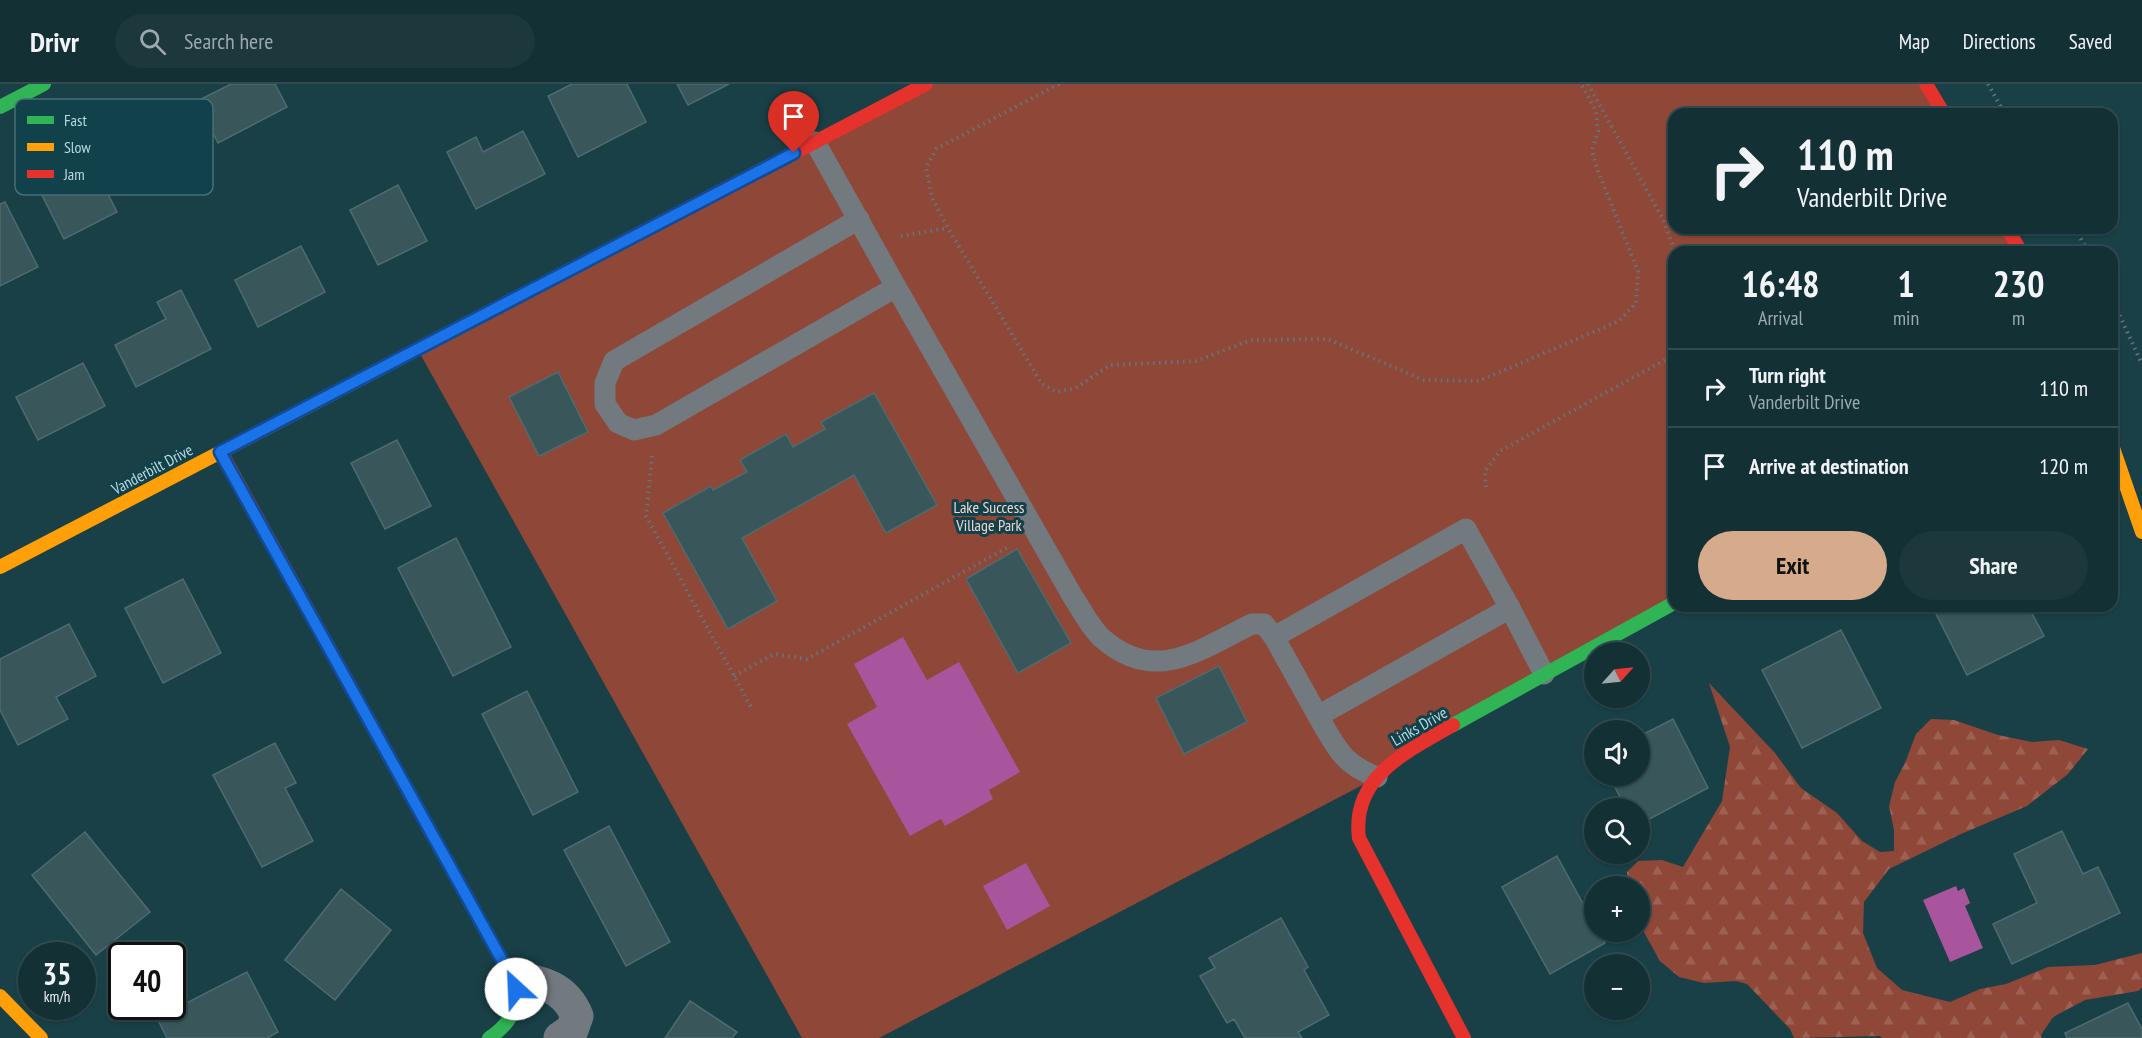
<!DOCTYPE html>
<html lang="en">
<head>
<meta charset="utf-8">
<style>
  :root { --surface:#133035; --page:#1c383d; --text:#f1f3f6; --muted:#9da9ad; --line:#324b50; --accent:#d6ab8b }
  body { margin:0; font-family:"PT Sans Narrow",sans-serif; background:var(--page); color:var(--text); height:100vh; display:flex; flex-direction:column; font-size:22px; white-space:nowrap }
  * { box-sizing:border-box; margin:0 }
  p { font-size:20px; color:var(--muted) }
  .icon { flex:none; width:33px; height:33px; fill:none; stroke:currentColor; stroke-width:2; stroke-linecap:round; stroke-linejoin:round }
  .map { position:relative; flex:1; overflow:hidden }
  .sheet { position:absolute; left:1668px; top:162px; width:450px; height:366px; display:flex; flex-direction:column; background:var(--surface); border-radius:18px; box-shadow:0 2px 4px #0004,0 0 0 2px var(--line) }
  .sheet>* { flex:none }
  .banner { position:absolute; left:1668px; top:24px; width:450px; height:126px; border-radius:18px; box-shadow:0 2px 4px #0004,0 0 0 2px var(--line); background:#133035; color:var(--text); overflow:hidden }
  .needle { width:39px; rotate:63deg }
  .controls { position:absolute; left:1584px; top:558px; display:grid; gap:12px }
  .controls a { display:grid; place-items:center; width:66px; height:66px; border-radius:50%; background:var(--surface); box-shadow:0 2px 4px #0004,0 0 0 2px var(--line); font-size:30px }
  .speed { position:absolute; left:18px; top:858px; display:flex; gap:12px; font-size:30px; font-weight:700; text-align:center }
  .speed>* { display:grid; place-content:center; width:78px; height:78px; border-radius:50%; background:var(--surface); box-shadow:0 2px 4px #0004,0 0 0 2px var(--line); line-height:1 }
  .speed small { font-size:15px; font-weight:400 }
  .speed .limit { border:3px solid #111; border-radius:9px; background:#fff; color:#111 }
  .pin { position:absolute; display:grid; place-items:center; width:51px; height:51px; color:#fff; margin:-62px -26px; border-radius:50% 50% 50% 0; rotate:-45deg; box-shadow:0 0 6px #0007 }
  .pin .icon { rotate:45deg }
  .me { position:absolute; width:66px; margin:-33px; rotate:335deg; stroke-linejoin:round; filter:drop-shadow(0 0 4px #0008) }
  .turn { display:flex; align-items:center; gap:21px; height:126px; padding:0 30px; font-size:27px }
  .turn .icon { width:78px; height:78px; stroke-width:2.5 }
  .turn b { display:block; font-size:42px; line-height:51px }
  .eta { display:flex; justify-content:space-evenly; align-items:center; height:102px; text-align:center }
  .eta b { font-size:36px; font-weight:600; line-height:42px }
  .action { display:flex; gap:12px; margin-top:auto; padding:12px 30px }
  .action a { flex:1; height:69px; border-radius:36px; background:var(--accent); color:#111; font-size:24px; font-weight:600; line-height:69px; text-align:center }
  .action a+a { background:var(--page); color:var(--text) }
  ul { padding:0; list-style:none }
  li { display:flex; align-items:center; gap:18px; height:78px; padding:0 30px; border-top:2px solid var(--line) }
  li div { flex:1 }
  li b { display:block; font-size:22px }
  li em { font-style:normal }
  header { display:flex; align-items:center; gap:36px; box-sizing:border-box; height:84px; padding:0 30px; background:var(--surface); border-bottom:2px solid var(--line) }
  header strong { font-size:28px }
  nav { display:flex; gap:33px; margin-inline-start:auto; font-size:21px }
  .search { width:420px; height:54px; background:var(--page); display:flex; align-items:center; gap:15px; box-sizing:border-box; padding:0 21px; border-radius:33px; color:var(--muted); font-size:22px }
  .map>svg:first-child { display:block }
</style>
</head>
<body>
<header>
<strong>Drivr</strong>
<div class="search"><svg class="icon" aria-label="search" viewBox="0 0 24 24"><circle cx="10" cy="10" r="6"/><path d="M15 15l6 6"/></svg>Search here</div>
<nav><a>Map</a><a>Directions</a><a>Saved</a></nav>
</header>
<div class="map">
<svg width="2142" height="954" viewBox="0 0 2142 954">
  <defs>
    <pattern id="forest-firs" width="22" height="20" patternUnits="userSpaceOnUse" patternTransform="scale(1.5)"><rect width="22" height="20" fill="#8f4737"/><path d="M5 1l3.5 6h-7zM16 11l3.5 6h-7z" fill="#9d6154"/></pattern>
  </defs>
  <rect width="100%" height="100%" fill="#194047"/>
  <path fill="url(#forest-firs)" d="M1709,599L1775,669L1801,704L1837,729L1862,757L1880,768L1894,767V746L1889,722L1895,698L1905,679L1916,650L1931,635L1954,636L1998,651L2032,658L2059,656L2088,665L2068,690L2027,722L1961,750L1889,785L1864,818L1863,849L1877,884L1902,906L1950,918L1980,905L2006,900L2048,883L2095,881L2142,869V904L2138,907L2085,916L2053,933L2041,951L2042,954H1882L1880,952L1794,954L1790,945L1747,900L1736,897L1704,899L1679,893L1660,877L1640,841V802H1627V788L1638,777L1662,776L1683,783L1722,717L1730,663Z"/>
  <path fill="#8f4737" d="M928,0H1926L1944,30H1674V144H2007L2021,168H1674V519L1374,695L879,954H802L418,266Z"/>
  <g fill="#a8559d">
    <path d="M903,553L927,596L959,578L1020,688L989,706L993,715L945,742L941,735L910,752L847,640L877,623L854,580Z"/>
    <path d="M1026,779L1050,822L1007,846L983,802Z"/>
    <path d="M1956,802L1958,807L1964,804L1970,819L1965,822L1983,864L1950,878L1923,816Z"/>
  </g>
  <g fill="#39575a" stroke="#4e6c6f" stroke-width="1.5">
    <path d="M231,0H275L287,23L218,59L197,17Z"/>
    <path d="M572,0H627L646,38L578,73L548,12Z"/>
    <path d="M677,0H729L688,21Z"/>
    <path d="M523,47L545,90L476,125L447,68L476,53L483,68Z"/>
    <path d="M90,75L117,128L64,155L37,101Z"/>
    <path d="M398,101L427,157L378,181L350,126Z"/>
    <path d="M5,118L38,183L0,202V120Z"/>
    <path d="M301,162L325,208L258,243L235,196Z"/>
    <path d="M181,206L211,265L136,303L115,261L166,235L157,218Z"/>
    <path d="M83,279L105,322L38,356L16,313Z"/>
    <path d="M558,288L588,348L539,372L509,313Z"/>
    <path d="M874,309L937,421L886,449L854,391L742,454L777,517L728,545L663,429L711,402L713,406L747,388L740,376L786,350L793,363L825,345L821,338Z"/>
    <path d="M397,356L431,422L385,445L351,379Z"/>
    <path d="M456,454L511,563L453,592L398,484Z"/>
    <path d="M1017,465L1071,559L1018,589L966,495Z"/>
    <path d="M183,495L221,569L163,599L125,524Z"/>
    <path d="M1932,522H2028L2044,552L1967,591Z"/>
    <path d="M69,540L96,592L56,613L68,635L18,661L0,626V575Z"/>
    <path d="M1841,546L1881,624L1802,664L1762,586Z"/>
    <path d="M1219,582L1247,638L1184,670L1156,614Z"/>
    <path d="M527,607L578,708L533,731L482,630Z"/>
    <path d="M1673,635L1708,704L1640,740V724H1626L1609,692H1640V652Z"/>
    <path d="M275,659L296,699L285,704L313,757L262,783L213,691Z"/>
    <path d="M609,742L670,858L626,882L564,766Z"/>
    <path d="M2062,747L2083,790L2098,783L2120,829L2012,880L1993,840L2037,819L2014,770Z"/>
    <path d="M85,748L150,828L96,871L32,791Z"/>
    <path d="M1557,772L1594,840V848H1598L1605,859L1550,890L1502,803Z"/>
    <path d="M341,805L391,846L335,916L285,876Z"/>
    <path d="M1281,834L1308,883L1304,886L1329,931L1298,948L1302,954H1245L1234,935L1227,939L1200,892L1215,884L1209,874Z"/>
    <path d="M247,888L278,948L267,954H167L157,934Z"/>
    <path d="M690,917L737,948L732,954H665Z"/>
    <path d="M2128,919L2142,945V954H2067L2065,949Z"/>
  </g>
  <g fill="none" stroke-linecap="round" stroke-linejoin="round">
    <g stroke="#67757b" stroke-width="4" stroke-dasharray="1.5 4.5" stroke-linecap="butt">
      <path d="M1059,0L936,65L926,84L932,114L948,144L1042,300L1056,308L1076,304L1110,281L1196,277L1251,256L1327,255L1424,296L1479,297L1619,237L1636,219L1638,187L1598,87L1592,67L1598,47L1596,27L1581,0"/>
      <path d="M1588,0L1663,135L1675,168"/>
      <path d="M1988,0L2005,30"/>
      <path d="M2075,144L2088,168"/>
      <path d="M901,152L948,144"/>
      <path d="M2112,215L2142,280"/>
      <path d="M652,372L646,432L751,623"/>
      <path d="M1486,403L1485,387L1500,367L1674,271"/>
      <path d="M734,592L774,570L807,575L1010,462"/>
    </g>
    <g stroke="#727a80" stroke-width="21">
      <path d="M815,58L896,203L656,341L634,346L618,339L605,320V299L614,277L859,135"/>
      <path d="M896,203L1073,513C1082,526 1091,545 1103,555C1156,601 1200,565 1252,540H1264L1274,553L1318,632L1510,524"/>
      <path d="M1274,553L1466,445L1510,524L1544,590"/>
      <path d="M1318,632C1336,663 1342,680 1377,693"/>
    </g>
    <path stroke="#727a80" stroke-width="33" d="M513,896C541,895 566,905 577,932L572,946L560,954"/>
    <g stroke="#30b455" stroke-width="14">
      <path d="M0,23L44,0"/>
      <path d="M374,288L625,157"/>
      <path d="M1453,641L1674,519"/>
      <path d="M377,651L513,896C519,923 512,939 489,954"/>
    </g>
    <g stroke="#ff9f0a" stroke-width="14">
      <path d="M2112,361L2142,448"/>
      <path d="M0,483L374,288"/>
      <path d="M0,912L41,954"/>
    </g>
    <g stroke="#e5322d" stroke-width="14">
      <path d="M1926,0L1944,30"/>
      <path d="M2007,144L2021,168"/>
      <path d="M625,157L926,0"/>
      <path d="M221,368L377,651"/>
      <path d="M1453,641C1408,667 1351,692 1359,754L1464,954"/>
    </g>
  </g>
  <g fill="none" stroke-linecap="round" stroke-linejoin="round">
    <g stroke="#114b97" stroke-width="15">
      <path id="route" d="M516,905L513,896L220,368L794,69"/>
    </g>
    <use href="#route" stroke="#1a73e8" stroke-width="10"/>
  </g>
  <g text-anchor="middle" stroke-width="6" stroke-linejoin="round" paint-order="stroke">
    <g font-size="16" fill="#bbd9e0" stroke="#11414b">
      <text transform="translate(152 385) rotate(-28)" y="6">Vanderbilt Drive</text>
      <text transform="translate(1419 642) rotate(-30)" y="6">Links Drive</text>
    </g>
    <g font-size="16" fill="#f5d6ce" stroke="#11414b">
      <text x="989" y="429">Lake Success<tspan x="989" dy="18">Village Park</tspan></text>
    </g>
  </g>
  <rect x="15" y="15" width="198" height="96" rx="9" fill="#11414b" stroke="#446f78" stroke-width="1.5"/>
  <rect x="27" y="32" width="27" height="8" fill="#30b455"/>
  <rect x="27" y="59" width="27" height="8" fill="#ff9f0a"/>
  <rect x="27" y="86" width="27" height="8" fill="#e5322d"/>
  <g font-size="16" fill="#bbd9e0">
    <text x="64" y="42">Fast</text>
    <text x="64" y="69">Slow</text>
    <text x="64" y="96">Jam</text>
  </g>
</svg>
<div class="controls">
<a><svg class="needle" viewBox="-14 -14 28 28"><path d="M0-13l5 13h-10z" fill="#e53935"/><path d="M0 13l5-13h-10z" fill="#9da9ad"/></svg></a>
<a><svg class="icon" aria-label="sound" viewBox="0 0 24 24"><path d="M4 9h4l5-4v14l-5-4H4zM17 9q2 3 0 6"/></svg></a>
<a><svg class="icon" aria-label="search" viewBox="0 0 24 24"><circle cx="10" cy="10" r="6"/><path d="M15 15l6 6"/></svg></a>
<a>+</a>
<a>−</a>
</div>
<div class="speed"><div>35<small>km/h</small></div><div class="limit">40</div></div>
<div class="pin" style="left:794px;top:69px;background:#d93025"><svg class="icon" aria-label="arrive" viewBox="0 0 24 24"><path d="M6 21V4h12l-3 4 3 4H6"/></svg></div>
<svg class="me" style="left:516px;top:905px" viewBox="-20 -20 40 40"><circle r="19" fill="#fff"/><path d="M0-13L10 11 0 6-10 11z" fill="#1a73e8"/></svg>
<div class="banner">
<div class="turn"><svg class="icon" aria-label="right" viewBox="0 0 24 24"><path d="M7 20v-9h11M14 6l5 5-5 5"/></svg><div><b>110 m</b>Vanderbilt Drive</div></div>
</div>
<section class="sheet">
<div class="eta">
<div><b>16:48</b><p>Arrival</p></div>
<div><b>1</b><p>min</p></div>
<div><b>230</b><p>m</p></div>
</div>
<ul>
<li><svg class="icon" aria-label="right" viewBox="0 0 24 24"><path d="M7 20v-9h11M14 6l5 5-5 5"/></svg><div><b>Turn right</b><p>Vanderbilt Drive</p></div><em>110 m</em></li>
<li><svg class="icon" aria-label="arrive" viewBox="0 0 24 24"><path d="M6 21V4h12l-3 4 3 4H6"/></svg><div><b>Arrive at destination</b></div><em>120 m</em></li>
</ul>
<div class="action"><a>Exit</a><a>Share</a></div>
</section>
</div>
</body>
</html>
